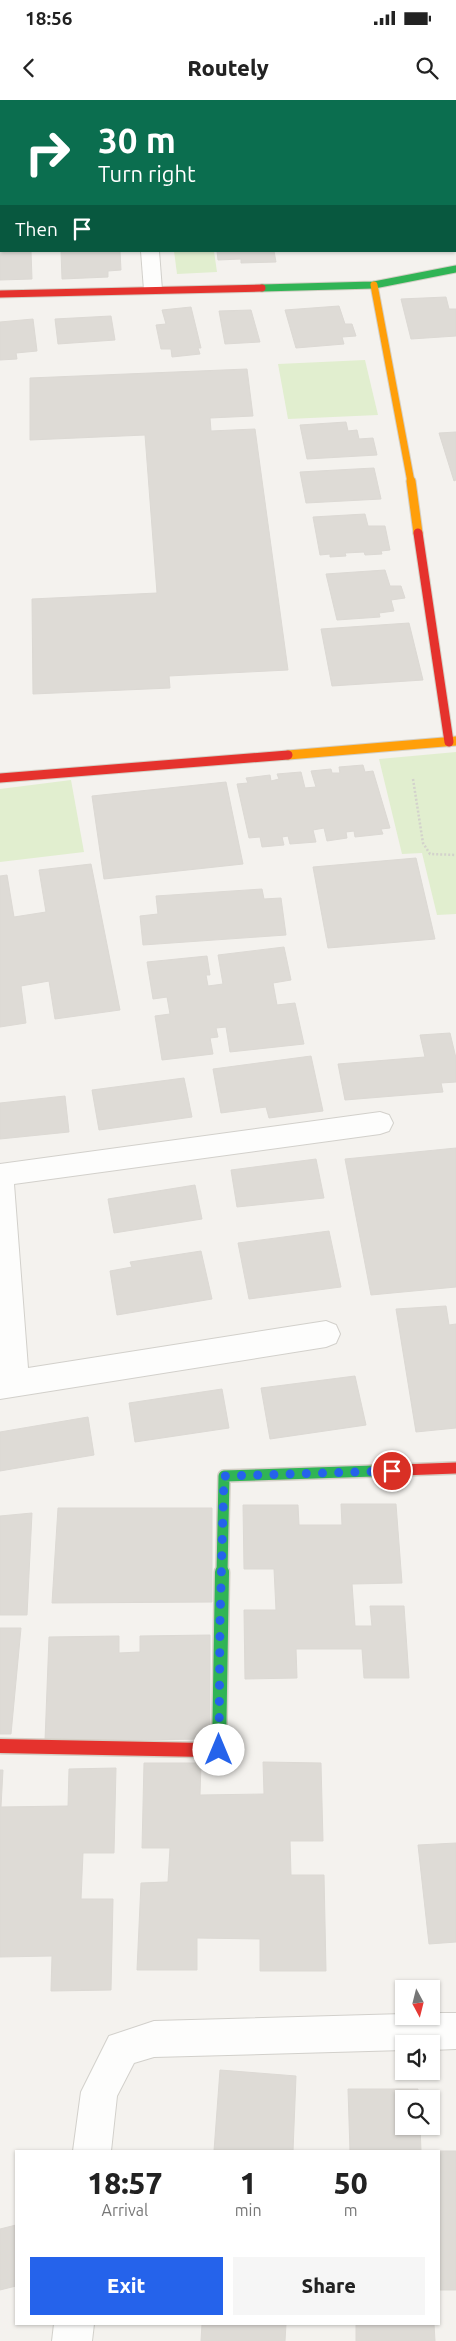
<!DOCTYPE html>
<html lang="en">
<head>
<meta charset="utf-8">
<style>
  :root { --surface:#fff; --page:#f6f6f6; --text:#222; --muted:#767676; --accent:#2563eb }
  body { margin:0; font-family:Ubuntu,sans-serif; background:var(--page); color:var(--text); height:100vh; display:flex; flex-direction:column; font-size:19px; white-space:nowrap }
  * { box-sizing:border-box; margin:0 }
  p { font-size:16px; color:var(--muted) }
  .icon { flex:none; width:28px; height:28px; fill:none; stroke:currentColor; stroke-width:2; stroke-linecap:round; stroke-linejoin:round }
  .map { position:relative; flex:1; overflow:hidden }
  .sheet { position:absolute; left:15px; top:2050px; width:425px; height:175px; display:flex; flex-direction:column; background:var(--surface); border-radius:0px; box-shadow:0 1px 4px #0004 }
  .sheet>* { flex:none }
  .guide { position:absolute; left:0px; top:0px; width:456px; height:152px; box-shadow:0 1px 4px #0004; background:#0b6e4f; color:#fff; overflow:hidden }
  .needle { width:32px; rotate:173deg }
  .controls { position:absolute; left:395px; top:1880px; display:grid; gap:10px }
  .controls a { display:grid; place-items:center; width:45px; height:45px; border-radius:0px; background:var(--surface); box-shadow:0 1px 4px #0004; font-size:25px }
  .pin { position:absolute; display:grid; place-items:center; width:42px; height:42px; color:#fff; margin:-21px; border:2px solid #fff; border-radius:50%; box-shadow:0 1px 5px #0007 }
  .me { position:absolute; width:55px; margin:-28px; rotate:0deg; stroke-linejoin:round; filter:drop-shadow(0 0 4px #0008) }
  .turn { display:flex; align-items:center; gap:18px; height:105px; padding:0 15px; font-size:22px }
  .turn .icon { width:65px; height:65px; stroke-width:2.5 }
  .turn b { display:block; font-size:35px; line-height:42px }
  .then { display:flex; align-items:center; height:48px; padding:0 15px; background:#0003; gap:10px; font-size:19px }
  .eta { display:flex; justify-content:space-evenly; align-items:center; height:85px; text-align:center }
  .eta b { font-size:30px; font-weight:800; line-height:35px }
  .button { display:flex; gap:10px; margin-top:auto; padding:10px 15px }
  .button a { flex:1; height:58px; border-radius:0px; background:var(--accent); color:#fff; font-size:20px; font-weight:800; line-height:58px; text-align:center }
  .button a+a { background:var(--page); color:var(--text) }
  .status { display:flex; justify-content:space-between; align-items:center; height:35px; padding:0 25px; background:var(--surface); direction:ltr }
  .status svg { height:14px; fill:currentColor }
  header { display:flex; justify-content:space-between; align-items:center; height:65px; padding:0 15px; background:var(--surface); font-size:22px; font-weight:800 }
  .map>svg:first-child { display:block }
</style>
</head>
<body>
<div class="status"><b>18:56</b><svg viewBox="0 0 49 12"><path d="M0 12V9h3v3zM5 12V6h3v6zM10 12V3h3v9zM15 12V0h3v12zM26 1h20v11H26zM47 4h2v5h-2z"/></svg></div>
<header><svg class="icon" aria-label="back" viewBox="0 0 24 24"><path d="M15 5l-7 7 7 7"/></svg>Routely<svg class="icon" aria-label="search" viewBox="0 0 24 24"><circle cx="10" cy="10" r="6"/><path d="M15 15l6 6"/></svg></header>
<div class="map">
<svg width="456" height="2241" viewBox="0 0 456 2241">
  <rect width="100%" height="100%" fill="#f4f2ee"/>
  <g fill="#e1eecf">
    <path d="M174,151H214L217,172L177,174Z"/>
    <path d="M365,260L378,315L288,319L278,264Z"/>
    <path d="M456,652V814L437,815L422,753L402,754L379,659Z"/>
    <path d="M71,680L84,752L0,762V689Z"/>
  </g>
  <g fill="#dedbd6" stroke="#dcd9d4">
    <path d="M0,151H31L32,179L0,180Z"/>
    <path d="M61,151H120L121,170L108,171V177L62,179Z"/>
    <path d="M217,151H274L276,162L241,163V159L218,160Z"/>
    <path d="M446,197L449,209H456V236L411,239L401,199Z"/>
    <path d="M339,206L345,224H352L356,236L342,237L344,244L296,248L285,210Z"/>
    <path d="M191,207L201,248H198L200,254L172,257L171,249H161L156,225L166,224L162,210Z"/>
    <path d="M251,210L260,242L225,244L219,211Z"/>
    <path d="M111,216L115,240L58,244L55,219Z"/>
    <path d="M33,219L37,251L16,253L17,259L0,260V222Z"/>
    <path d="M247,269L253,316L210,318L211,331L255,329L288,570L169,576L170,588L33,594L32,499L157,493L145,335L30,340V278Z"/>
    <path d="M346,322L348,331L357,330L359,339L373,338L377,355L307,359L300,325Z"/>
    <path d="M456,332V380L454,381L439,333Z"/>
    <path d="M374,368L381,399L306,403L300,372Z"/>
    <path d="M365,414L368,426H385L390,450L381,451L382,454L365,455L364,452L345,453L346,456L330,457V454L320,455L313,417Z"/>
    <path d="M385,470L390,486H401L405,498L391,500L394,511L379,513L380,517L337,520L326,474Z"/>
    <path d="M409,523L423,580L332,586L321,529Z"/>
    <path d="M363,665L365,672L373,671L390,728L381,729L383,734L355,737L354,731L346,732L347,738L327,741L324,728L313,730L316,742L290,744L288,736L282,737L284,745L262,747L260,737L249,738L237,684L248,683L246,678L270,675L271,681L279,679L277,674L301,672L305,688L316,687L311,671L331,669L332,673H340L339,667Z"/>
    <path d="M226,682L243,764L104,779L92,696Z"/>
    <path d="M416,758L435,839L328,848L313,767Z"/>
    <path d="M91,764L120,910L55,919L49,881L21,886L26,923L0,927V776L7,775L14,817L46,812L39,770Z"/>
    <path d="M262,789L264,799L281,798L286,835L143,845L140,816L158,814L156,796Z"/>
    <path d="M284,847L291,880L273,883L277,905L295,903L304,944L230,952L226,927L216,928L218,937L210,938L213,954L162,960L155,916L170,914L167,897L153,899L147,862L207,856L210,875H206L208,886L223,884L218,855Z"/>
    <path d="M450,933L456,958V982L441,983L443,992L345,1000L338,964L425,957L420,935Z"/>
    <path d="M311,956L323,1011L269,1018L266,1007L221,1013L213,969Z"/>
    <path d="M184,978L192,1017L99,1030L92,990Z"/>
    <path d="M65,996L69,1032L0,1039V1003Z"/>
    <path d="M456,1048V1187L371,1195L345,1059Z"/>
    <path d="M316,1059L324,1098L237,1107L231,1070Z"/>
    <path d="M195,1085L202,1119L114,1133L108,1099Z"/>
    <path d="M329,1131L341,1187L249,1199L238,1143Z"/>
    <path d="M201,1151L212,1199L117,1215L110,1171L132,1167L130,1162Z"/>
    <path d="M446,1206L449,1225L456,1224V1328L416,1332L396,1209Z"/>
    <path d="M355,1276L366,1325L270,1339L261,1288Z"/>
    <path d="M222,1289L229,1328L135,1342L129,1303Z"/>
    <path d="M88,1317L94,1355L0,1371V1332Z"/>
    <path d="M341,1404H396L402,1483L352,1484L355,1526H372L370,1506H404L409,1578H364L362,1549H296L297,1578L245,1579L244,1510H276L274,1469H244L243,1405H298L299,1425H342Z"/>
    <path d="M58,1408H212V1502L52,1503Z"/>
    <path d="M32,1413L27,1515H0V1416Z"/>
    <path d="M0,1528H21L11,1634H0Z"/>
    <path d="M210,1535V1639L45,1641L49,1537L119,1536V1553L140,1552V1536Z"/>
    <path d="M263,1662L321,1663L323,1741H290L291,1775H324L326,1871H260V1839L197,1838V1870H137L141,1783L168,1782L170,1748H142L144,1663H201L200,1695L264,1694Z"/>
    <path d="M116,1668L114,1753H83L81,1799H113L111,1890L51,1891L52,1856L0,1857V1670H3L1,1707L68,1706L69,1669Z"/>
    <path d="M456,1743V1842L429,1844L418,1745Z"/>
    <path d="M220,1970L296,1976L293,2051H214Z"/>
    <path d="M348,1989H418V1999H404V2026H420L421,2051H350Z"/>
    <path d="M428,2051H456V2190H439V2051Z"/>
    <path d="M16,2125V2186L0,2190V2129Z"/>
    <path d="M202,2224H286L285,2241H201Z"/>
    <path d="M356,2224H434L435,2241H356Z"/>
  </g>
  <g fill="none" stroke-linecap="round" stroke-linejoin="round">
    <g stroke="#d2d0cb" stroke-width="2">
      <g id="street">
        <path d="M141,151H159L162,190L159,194H147L144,190Z"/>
        <path d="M380,1012L389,1015L393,1023L389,1031L380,1034L14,1084L28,1268L326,1221L336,1225L340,1234L336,1243L326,1247L0,1299V1064Z"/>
        <path d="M431,1913H456V1949L431,1950V1944H404V1950L154,1957L134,1963L117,1996L111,2051H73L81,1992L109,1936L154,1921L404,1914V1916H431Z"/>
        <path d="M54,2224H94L92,2241H52Z"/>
      </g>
    </g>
    <g stroke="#d3cfc5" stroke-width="9">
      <path id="fast-far2" d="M262,188L374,185L456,169"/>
    </g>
    <g stroke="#d3cfc5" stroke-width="14">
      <path id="fast-far1" d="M222,1473L224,1376L374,1371"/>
    </g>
    <g stroke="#d3cfc5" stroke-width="17">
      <path id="fast" d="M205,1650H219L222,1472"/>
    </g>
    <g stroke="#d3cfc5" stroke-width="9">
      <path id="slow-far1" d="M374,185L411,382"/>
    </g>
    <g stroke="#d3cfc5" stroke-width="11">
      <g id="slow">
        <path d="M411,381L418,433"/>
        <path d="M288,655L456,641"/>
      </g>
    </g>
    <g stroke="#d3cfc5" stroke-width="9">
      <path id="jam-far3" d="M0,194L262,188"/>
    </g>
    <g stroke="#d3cfc5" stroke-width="11">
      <g id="jam-far2">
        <path d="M418,433L449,642"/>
        <path d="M0,678L288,655"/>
      </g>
    </g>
    <g stroke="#d3cfc5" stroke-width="14">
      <path id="jam-far1" d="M374,1371L456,1368"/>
    </g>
    <g stroke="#d3cfc5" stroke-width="17">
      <path id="jam" d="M0,1646L205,1650"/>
    </g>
    <path stroke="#d3d2cc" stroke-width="2.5" stroke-dasharray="2 2" stroke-linecap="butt" d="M413,679L423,743L430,754L456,755"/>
    <use href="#street" fill="#fdfdfc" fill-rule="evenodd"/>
    <use href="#fast-far2" stroke="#30b455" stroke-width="7"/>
    <use href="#fast-far1" stroke="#30b455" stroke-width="11"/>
    <use href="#fast" stroke="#30b455" stroke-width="14"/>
    <use href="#slow-far1" stroke="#ff9f0a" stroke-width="7"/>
    <use href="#slow" stroke="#ff9f0a" stroke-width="9"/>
    <use href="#jam-far3" stroke="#e5322d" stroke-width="7"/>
    <use href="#jam-far2" stroke="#e5322d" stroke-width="9"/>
    <use href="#jam-far1" stroke="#e5322d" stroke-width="11"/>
    <use href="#jam" stroke="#e5322d" stroke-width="14"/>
  </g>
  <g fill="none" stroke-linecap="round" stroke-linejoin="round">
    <path stroke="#2563eb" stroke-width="9" stroke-dasharray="0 16.2" d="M219,1650L220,1522L224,1376L392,1371"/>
  </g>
</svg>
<div class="controls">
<a><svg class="needle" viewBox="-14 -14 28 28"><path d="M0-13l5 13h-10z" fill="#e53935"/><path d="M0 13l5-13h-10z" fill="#767676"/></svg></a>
<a><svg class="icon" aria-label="sound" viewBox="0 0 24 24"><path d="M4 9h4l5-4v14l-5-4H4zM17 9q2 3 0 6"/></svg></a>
<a><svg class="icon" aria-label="search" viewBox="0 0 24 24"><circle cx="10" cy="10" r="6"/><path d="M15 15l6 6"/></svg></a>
</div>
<div class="pin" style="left:392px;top:1371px;background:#d93025"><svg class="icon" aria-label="arrive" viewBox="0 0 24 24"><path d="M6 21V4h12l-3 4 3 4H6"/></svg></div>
<svg class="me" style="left:219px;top:1650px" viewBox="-20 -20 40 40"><circle r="19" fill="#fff"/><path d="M0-13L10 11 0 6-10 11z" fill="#2563eb"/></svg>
<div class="guide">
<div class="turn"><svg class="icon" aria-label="right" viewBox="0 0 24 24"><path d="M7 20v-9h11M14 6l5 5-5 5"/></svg><div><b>30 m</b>Turn right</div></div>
<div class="then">Then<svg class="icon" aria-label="arrive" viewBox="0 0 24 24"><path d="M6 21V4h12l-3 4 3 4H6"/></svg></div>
</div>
<section class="sheet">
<div class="eta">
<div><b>18:57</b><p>Arrival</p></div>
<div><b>1</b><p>min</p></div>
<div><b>50</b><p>m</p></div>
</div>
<div class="button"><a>Exit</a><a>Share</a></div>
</section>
</div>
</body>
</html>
